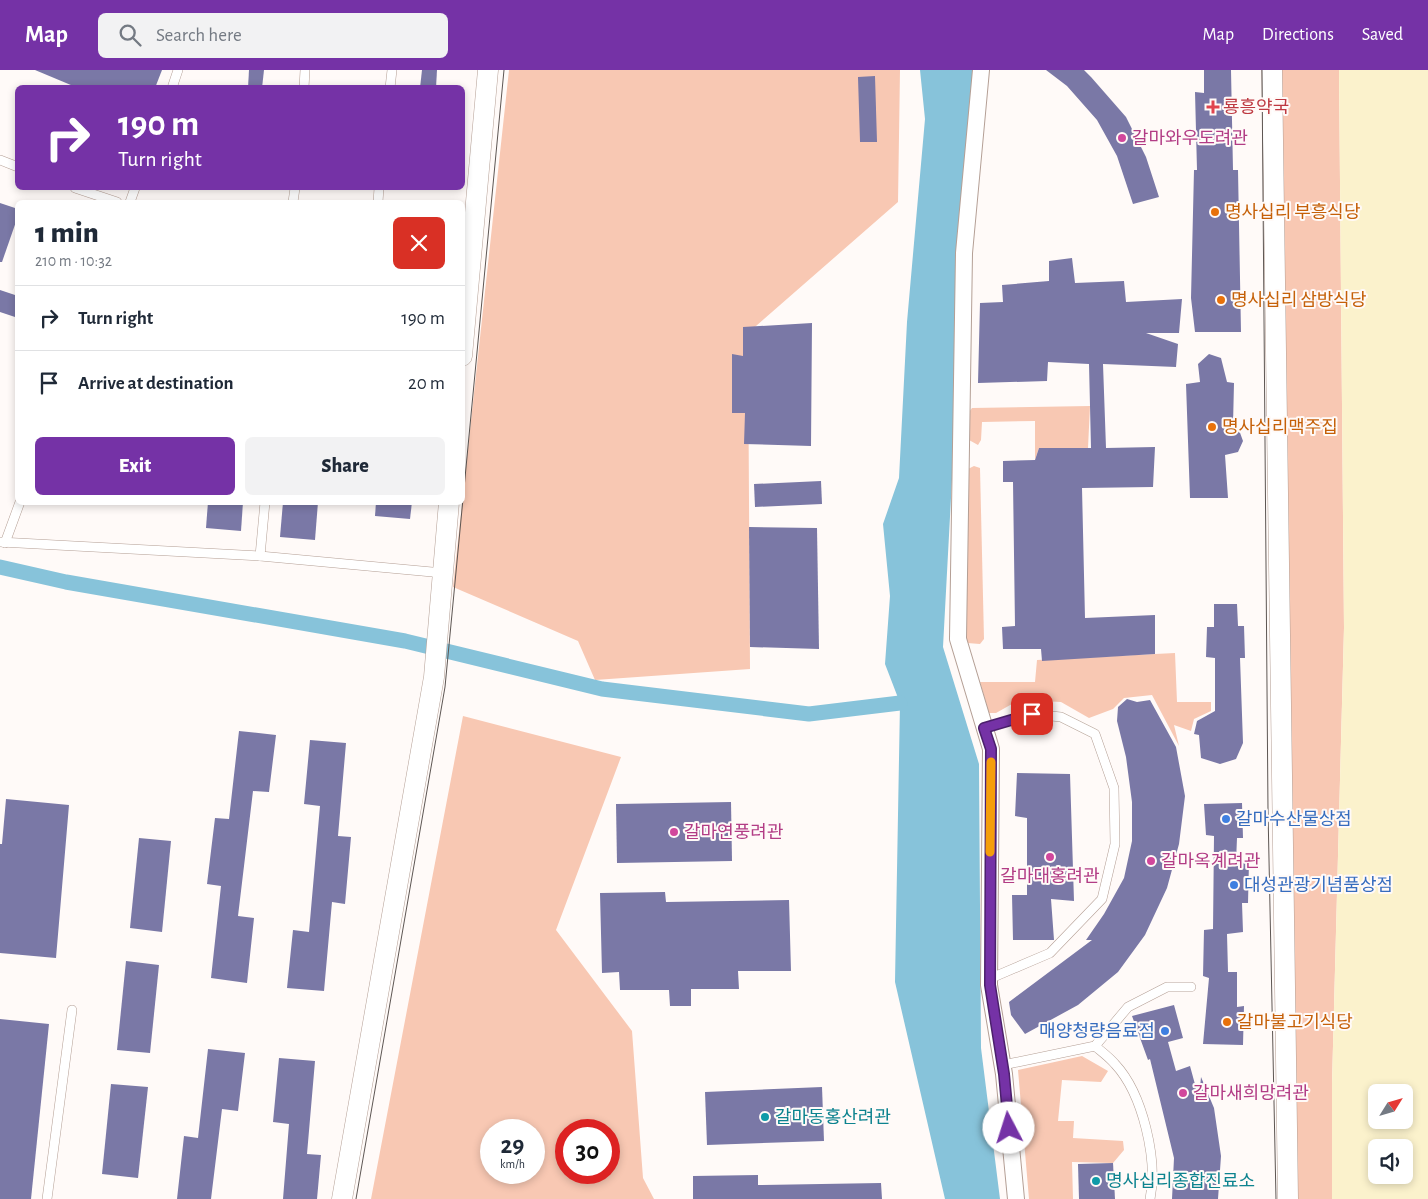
<!DOCTYPE html>
<html lang="en">
<head>
<meta charset="utf-8">
<style>
  :root { --surface:#fff; --page:#f2f2f3; --text:#1f2937; --muted:#747a83; --line:#e0e1e3; --accent:#7532a6 }
  body { margin:0; font-family:"Alegreya Sans","Noto Sans KR",sans-serif; background:var(--page); color:var(--text); height:100vh; display:flex; flex-direction:column; font-size:19px; white-space:nowrap }
  * { box-sizing:border-box; margin:0 }
  p { font-size:16px; color:var(--muted) }
  .icon { flex:none; width:28px; height:28px; fill:none; stroke:currentColor; stroke-width:2; stroke-linecap:round; stroke-linejoin:round }
  .map { position:relative; flex:1; overflow:hidden }
  .sheet { position:absolute; left:15px; top:130px; width:450px; height:305px; display:flex; flex-direction:column; background:var(--surface); border-radius:8px; box-shadow:0 2px 8px #0003 }
  .sheet>* { flex:none }
  .guide { position:absolute; left:15px; top:15px; width:450px; height:105px; border-radius:8px; box-shadow:0 2px 8px #0003; background:#7532a6; color:#fff; overflow:hidden }
  .needle { width:32px; rotate:53deg }
  .fabs { position:absolute; left:1368px; top:1014px; display:grid; gap:10px }
  .fabs a { display:grid; place-items:center; width:45px; height:45px; border-radius:8px; background:var(--surface); box-shadow:0 2px 8px #0003; font-size:25px }
  .speed { position:absolute; left:480px; top:1049px; display:flex; gap:10px; font-size:25px; font-weight:700; text-align:center }
  .speed>* { display:grid; place-content:center; width:65px; height:65px; border-radius:50%; background:var(--surface); box-shadow:0 2px 8px #0003; line-height:1 }
  .speed small { font-size:12px; font-weight:400 }
  .speed .limit { border:8px solid #d22; background:#fff; color:#111 }
  .pin { position:absolute; display:grid; place-items:center; width:42px; height:42px; color:#fff; margin:-21px; border-radius:10px; box-shadow:0 2px 8px #0006 }
  .me { position:absolute; width:55px; margin:-28px; rotate:355deg; stroke-linejoin:round; filter:drop-shadow(0 0 4px #0008) }
  .turn { display:flex; align-items:center; gap:18px; height:105px; padding:0 20px; font-size:22px }
  .turn .icon { width:65px; height:65px; stroke-width:2.5 }
  .turn b { display:block; font-size:35px; line-height:42px }
  .round { display:grid; place-items:center; flex:none; width:52px; height:52px; border-radius:8px; background:var(--page) }
  .summary { display:flex; align-items:center; justify-content:space-between; height:85px; padding:0 20px }
  h1 { font-size:30px; font-weight:800; line-height:38px }
  .primary-button { display:flex; gap:10px; margin-top:auto; padding:10px 20px }
  .primary-button a { flex:1; height:58px; border-radius:8px; background:var(--accent); color:#fff; font-size:20px; font-weight:800; line-height:58px; text-align:center }
  .primary-button a+a { background:var(--page); color:var(--text) }
  ul { padding:0; list-style:none }
  li { display:flex; align-items:center; gap:15px; height:65px; padding:0 20px; border-top:1px solid var(--line) }
  li div { flex:1 }
  li b { display:block; font-size:19px }
  li em { font-style:normal }
  header { display:flex; align-items:center; gap:30px; box-sizing:border-box; height:70px; padding:0 25px; background:var(--accent); color:#fff }
  header strong { font-size:24px }
  nav { display:flex; gap:28px; margin-inline-start:auto; font-size:18px }
  .search { width:350px; height:45px; background:var(--page); display:flex; align-items:center; gap:12px; box-sizing:border-box; padding:0 18px; border-radius:8px; color:var(--muted); font-size:19px }
  .map>svg:first-child { display:block }
</style>
</head>
<body>
<header>
<strong>Map</strong>
<div class="search"><svg class="icon" aria-label="search" viewBox="0 0 24 24"><circle cx="10" cy="10" r="6"/><path d="M15 15l6 6"/></svg>Search here</div>
<nav><a>Map</a><a>Directions</a><a>Saved</a></nav>
</header>
<div class="map">
<svg width="1428" height="1129" viewBox="0 0 1428 1129">
  <rect width="100%" height="100%" fill="#fffaf8"/>
  <g fill="#f8c8b3" fill-rule="evenodd">
    <path d="M509,0H900L898,132L748,263L750,599L595,610L578,571L453,517Z"/>
    <path d="M1272,0H1339L1344,558L1332,1014V1129H1288Z"/>
    <path d="M1090,336L1088,378H1039L1035,390V351L982,352L981,370L978,375L969,370V342L972,338Z"/>
    <path d="M974,396L980,398L984,569L980,574L967,573L964,543L968,399Z"/>
    <path d="M1175,583L1177,632H1211V641L1194,649L1191,661L1174,655L1179,676L1152,625L1124,628L1113,639L1089,648L1061,632L1041,631L1012,634L996,643H989L980,612H1035L1037,590Z"/>
    <path d="M463,646L621,687L556,860L632,961L643,1108L654,1129H371ZM491,1060H534V1102H491ZM566,1060H609V1102H566Z"/>
    <path d="M1082,986L1108,1001L1101,1012L1062,1010L1058,1051H1074L1073,1068L1123,1071L1124,1080L1113,1093L1072,1092L1073,1129H1029L1018,1000Z"/>
  </g>
  <path fill="#fbf2cc" fill-rule="evenodd" d="M1339,0H1428V1129H1332V1014L1344,558ZM1376,1022H1404V1050H1376ZM1376,1078H1404V1105H1376Z"/>
  <path fill="#87c3da" d="M920,0H974L943,577L979,694L981,978L1000,1129H945L895,912L900,633L885,594L890,526L883,454L899,408L907,252L925,49Z"/>
  <g fill="none" stroke-linecap="round" stroke-linejoin="round">
    <path stroke="#87c3da" stroke-width="15" d="M0,497L66,512L405,571L602,619L809,644L900,633"/>
  </g>
  <g fill="#7a78a6">
    <path d="M35,0H162L155,18H78Z"/>
    <path d="M249,0H264L262,18H248Z"/>
    <path d="M422,0H437L436,18H420Z"/>
    <path d="M1046,0H1084L1091,7L1126,47L1146,87L1159,127L1133,134L1117,86L1097,50L1067,16Z"/>
    <path d="M1204,0H1231L1233,100H1238L1241,262H1195L1191,228L1194,100H1197L1195,22L1204,23Z"/>
    <path d="M875,6L877,72H860L858,7Z"/>
    <path d="M0,133L18,139V146L2,192H0Z"/>
    <path d="M1072,188L1075,213L1124,211L1126,232L1182,229L1179,263H1146L1178,274L1176,297L1103,294L1106,378L1155,377L1153,417L1082,418L1085,548L1155,545V584L1042,591L1041,579H1003L1002,557L1015,556L1013,412H1003V391L1035,390L1039,378H1091L1089,294L1048,292L1047,311L978,313L980,233L1003,232L1002,215L1049,211V191Z"/>
    <path d="M0,220L18,226V248L0,242Z"/>
    <path d="M812,253L811,376L744,374L745,343H732V284L743,286V257Z"/>
    <path d="M1209,284L1221,288L1227,312L1234,313L1233,355L1239,360L1243,371L1238,382L1225,385L1228,428H1190L1186,314L1200,312L1198,294Z"/>
    <path d="M821,411L822,434L755,437L754,414Z"/>
    <path d="M208,432H243L241,461L206,458Z"/>
    <path d="M283,432H318L315,470L280,467Z"/>
    <path d="M376,432H412L410,449L375,446Z"/>
    <path d="M749,457L817,458L819,579L750,577Z"/>
    <path d="M1214,534H1237L1238,556H1244L1245,588H1240L1243,673L1236,689L1220,694L1201,688L1199,665L1194,664L1197,651L1215,641V588L1206,587L1207,557H1214Z"/>
    <path d="M1127,629L1137,632L1150,630L1176,677L1185,726L1179,774L1167,818L1145,865L1118,902L1078,935L1025,964L1011,945L1009,932L1092,870H1086L1104,844L1124,808L1132,771V732L1126,687L1117,651L1118,637Z"/>
    <path d="M239,661L276,665L269,722L253,721L238,846L254,848L247,913L211,908L221,816L207,814L215,748L229,749Z"/>
    <path d="M310,670L346,673L338,766L351,767L345,834L332,832L324,921L287,918L293,860L309,862L320,736L304,734Z"/>
    <path d="M1017,703L1070,704L1074,831L1051,829L1054,870H1013L1012,825H1027V748L1015,746Z"/>
    <path d="M6,729L69,735L56,888L0,883V774H2Z"/>
    <path d="M731,732L732,791L617,793L616,734Z"/>
    <path d="M1242,733L1243,768H1237L1236,792H1249L1248,833H1242L1243,862L1227,864L1228,902H1237V937L1244,936L1243,975L1203,974L1209,908L1203,906L1204,860L1213,859L1214,766L1206,765L1204,734Z"/>
    <path d="M139,768L171,771L162,862L130,858Z"/>
    <path d="M665,822L666,832L789,830L791,901H738L739,919H691V936H670L669,920H620L619,902L602,903L600,823Z"/>
    <path d="M126,891L159,895L150,983L117,980Z"/>
    <path d="M1174,935L1183,968L1168,972L1176,1001L1190,996L1199,1029L1201,1007L1214,1038L1221,1086L1218,1129H1172L1174,1088L1150,989L1148,990L1132,946Z"/>
    <path d="M0,949L49,954L31,1129H0Z"/>
    <path d="M208,979L245,983L238,1041L222,1039L211,1129H177L184,1066L198,1068Z"/>
    <path d="M279,988L315,991L307,1084L321,1085L317,1129H283L289,1054L273,1052Z"/>
    <path d="M111,1014L148,1017L138,1108L102,1104Z"/>
    <path d="M822,1017L824,1071L707,1075L705,1022Z"/>
    <path d="M1113,1093L1115,1129H1079L1078,1094Z"/>
    <path d="M758,1105V1115L881,1113L882,1129H693V1106Z"/>
  </g>
  <g fill="none" stroke-linecap="round" stroke-linejoin="round">
    <g stroke="#b49f95" stroke-width="10">
      <g id="service">
        <path d="M172,18L178,0"/>
        <path d="M304,18L305,0"/>
        <path d="M390,18L392,0"/>
        <path d="M0,90L18,97"/>
        <path d="M75,118L117,132"/>
        <path d="M130,132L135,118"/>
        <path d="M293,132L295,118"/>
        <path d="M378,132L379,118"/>
        <path d="M0,472L260,486L443,503"/>
        <path d="M5,473L20,432"/>
        <path d="M260,486L265,432"/>
        <path d="M984,658L1032,644L1061,647L1095,664L1114,718L1115,774L1102,829L1050,883L989,909"/>
        <path d="M1095,976C1102,982 1109,987 1115,994C1143,1024 1158,1090 1150,1129"/>
        <path d="M1003,995L1095,976L1128,937L1167,917H1191"/>
        <path d="M47,1129L72,940"/>
      </g>
    </g>
    <g stroke="#b49f95" stroke-width="18">
      <path id="minor" d="M981,0L964,183L958,569L991,679L989,915L1004,1004L1016,1129"/>
    </g>
    <g stroke="#b49f95" stroke-width="21">
      <g id="tertiary">
        <path d="M1272,0L1288,1129"/>
        <path d="M462,286L488,0"/>
        <path d="M342,1129L434,607L449,432"/>
      </g>
    </g>
    <use href="#service" stroke="#fff" stroke-width="9"/>
    <use href="#minor" stroke="#fff" stroke-width="16"/>
    <use href="#tertiary" stroke="#fff" stroke-width="20"/>
    <g stroke="#5d5653" stroke-width="1">
      <path d="M1262,0L1268,741L1276,1129"/>
      <path d="M356,1129L445,617L504,0"/>
    </g>
  </g>
  <g fill="none" stroke-linecap="round" stroke-linejoin="round">
    <g stroke="#4c206c" stroke-width="12">
      <path id="route" d="M1009,1058L1004,1004L990,915L991,679L984,658L1032,644"/>
    </g>
    <use href="#route" stroke="#7532a6" stroke-width="9"/>
    <path stroke="#f59e0b" stroke-width="9" d="M990,782L991,692"/>
  </g>
  <path fill="#e0444e" stroke="#fffaf8" stroke-width="2" d="M1210.5 29.5h5v5h5v5h-5v5h-5v-5h-5v-5h5z"/>
  <g fill="#d1479c" stroke="#fffaf8" stroke-width="2">
    <circle cx="1122" cy="68" r="5"/>
    <circle cx="674" cy="762" r="5"/>
    <circle cx="1050" cy="787" r="5"/>
    <circle cx="1151" cy="791" r="5"/>
    <circle cx="1183" cy="1023" r="5"/>
  </g>
  <g fill="#e8710a" stroke="#fffaf8" stroke-width="2">
    <circle cx="1215" cy="142" r="5"/>
    <circle cx="1221" cy="230" r="5"/>
    <circle cx="1212" cy="357" r="5"/>
    <circle cx="1227" cy="952" r="5"/>
  </g>
  <g fill="#3f7fe0" stroke="#fffaf8" stroke-width="2">
    <circle cx="1226" cy="749" r="5"/>
    <circle cx="1234" cy="815" r="5"/>
    <circle cx="1165" cy="961" r="5"/>
  </g>
  <g fill="#0f9aa8" stroke="#fffaf8" stroke-width="2">
    <circle cx="765" cy="1047" r="5"/>
    <circle cx="1096" cy="1111" r="5"/>
  </g>
  <g text-anchor="middle" stroke-width="4" stroke-linejoin="round" paint-order="stroke">
    <g font-size="18" fill="#be3a42" stroke="#fffaf8" text-anchor="start">
      <text x="1223" y="43">룡흥약국</text>
    </g>
    <g font-size="18" fill="#b23c85" stroke="#fffaf8" text-anchor="start">
      <text x="1132" y="74">갈마와우도려관</text>
      <text x="684" y="768">갈마연풍려관</text>
      <text x="1161" y="797">갈마옥계려관</text>
      <text x="1050" y="812" text-anchor="middle">갈마대홍려관</text>
      <text x="1193" y="1029">갈마새희망려관</text>
    </g>
    <g font-size="18" fill="#c56008" stroke="#fffaf8" text-anchor="start">
      <text x="1225" y="148">명사십리 부흥식당</text>
      <text x="1231" y="236">명사십리 삼방식당</text>
      <text x="1222" y="363">명사십리맥주집</text>
      <text x="1237" y="958">갈마불고기식당</text>
    </g>
    <g font-size="18" fill="#366cbe" stroke="#fffaf8" text-anchor="start">
      <text x="1236" y="755">갈마수산물상점</text>
      <text x="1244" y="821">대성관광기념품상점</text>
      <text x="1155" y="967" text-anchor="end">매양청량음료점</text>
    </g>
    <g font-size="18" fill="#0d838f" stroke="#fffaf8" text-anchor="start">
      <text x="775" y="1053">갈마동홍산려관</text>
      <text x="1106" y="1117">명사십리종합진료소</text>
    </g>
  </g>
</svg>
<div class="fabs">
<a><svg class="needle" viewBox="-14 -14 28 28"><path d="M0-13l5 13h-10z" fill="#e53935"/><path d="M0 13l5-13h-10z" fill="#747a83"/></svg></a>
<a><svg class="icon" aria-label="sound" viewBox="0 0 24 24"><path d="M4 9h4l5-4v14l-5-4H4zM17 9q2 3 0 6"/></svg></a>
</div>
<div class="speed"><div>29<small>km/h</small></div><div class="limit">30</div></div>
<div class="pin" style="left:1032px;top:644px;background:#d93025"><svg class="icon" aria-label="arrive" viewBox="0 0 24 24"><path d="M6 21V4h12l-3 4 3 4H6"/></svg></div>
<svg class="me" style="left:1009px;top:1058px" viewBox="-20 -20 40 40"><circle r="19" fill="#fff"/><path d="M0-13L10 11 0 6-10 11z" fill="#7532a6"/></svg>
<div class="guide">
<div class="turn"><svg class="icon" aria-label="right" viewBox="0 0 24 24"><path d="M7 20v-9h11M14 6l5 5-5 5"/></svg><div><b>190 m</b>Turn right</div></div>
</div>
<section class="sheet">
<div class="summary"><div><h1>1 min</h1><p>210 m · 10:32</p></div><a class="round" style="background:#d93025;color:#fff"><svg class="icon" aria-label="close" viewBox="0 0 24 24"><path d="M6 6l12 12M18 6L6 18"/></svg></a></div>
<ul>
<li><svg class="icon" aria-label="right" viewBox="0 0 24 24"><path d="M7 20v-9h11M14 6l5 5-5 5"/></svg><div><b>Turn right</b></div><em>190 m</em></li>
<li><svg class="icon" aria-label="arrive" viewBox="0 0 24 24"><path d="M6 21V4h12l-3 4 3 4H6"/></svg><div><b>Arrive at destination</b></div><em>20 m</em></li>
</ul>
<div class="primary-button"><a>Exit</a><a>Share</a></div>
</section>
</div>
</body>
</html>
